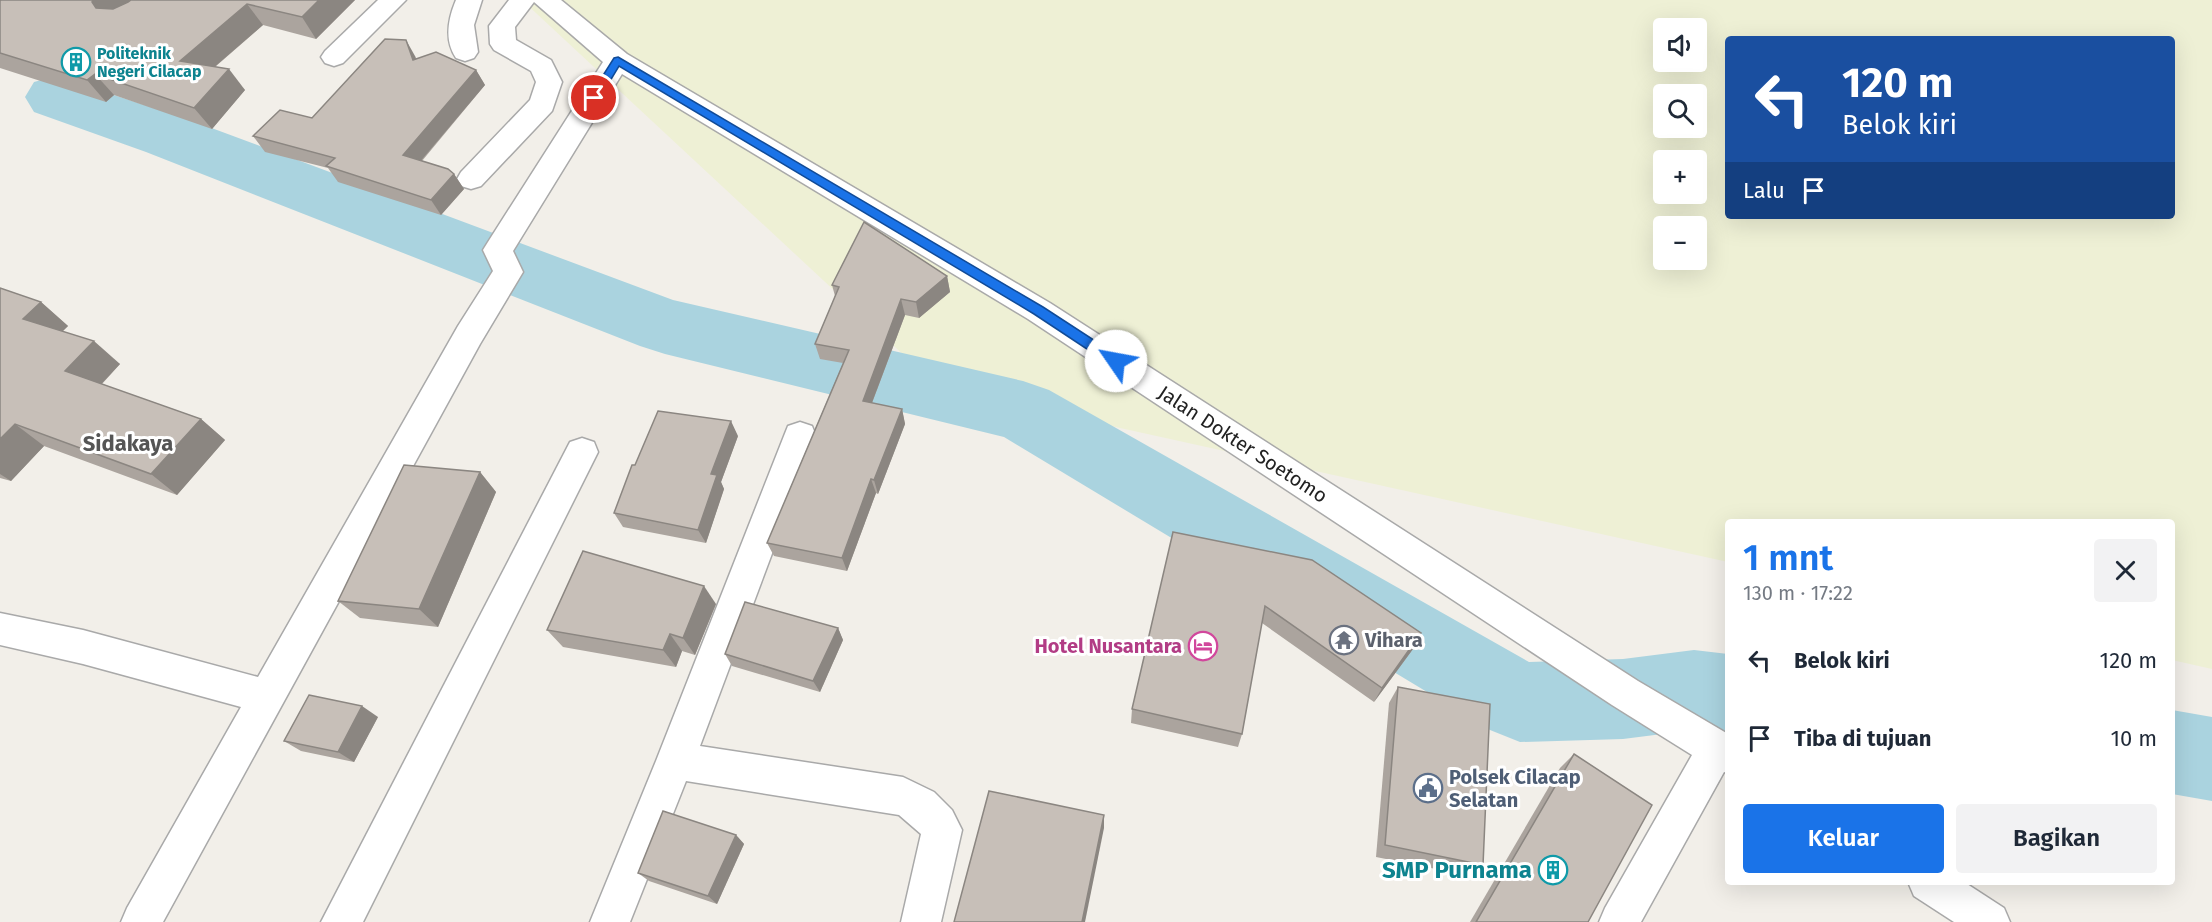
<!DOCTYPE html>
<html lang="id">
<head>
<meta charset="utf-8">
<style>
  :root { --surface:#fff; --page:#f2f2f3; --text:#1f2937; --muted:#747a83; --accent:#1a73e8 }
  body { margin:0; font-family:"Fira Sans",sans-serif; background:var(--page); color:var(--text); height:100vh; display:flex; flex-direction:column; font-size:22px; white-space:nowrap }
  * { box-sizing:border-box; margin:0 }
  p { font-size:20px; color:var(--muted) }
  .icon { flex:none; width:33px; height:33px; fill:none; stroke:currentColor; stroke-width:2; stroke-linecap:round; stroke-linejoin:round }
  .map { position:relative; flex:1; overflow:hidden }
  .sheet { position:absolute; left:1725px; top:519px; width:450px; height:366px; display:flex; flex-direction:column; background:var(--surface); border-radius:6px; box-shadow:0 6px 24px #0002 }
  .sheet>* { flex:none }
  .top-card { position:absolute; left:1725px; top:36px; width:450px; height:183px; border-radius:6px; box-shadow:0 6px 24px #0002; background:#1a4fa0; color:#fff; overflow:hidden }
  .buttons { position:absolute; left:1653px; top:18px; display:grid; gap:12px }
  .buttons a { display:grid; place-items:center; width:54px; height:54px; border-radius:6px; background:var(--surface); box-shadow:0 6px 24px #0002; font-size:30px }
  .pin { position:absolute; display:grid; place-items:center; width:51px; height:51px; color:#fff; margin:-26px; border:3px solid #fff; border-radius:50%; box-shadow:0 2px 6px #0007 }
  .me { position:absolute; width:66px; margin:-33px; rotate:303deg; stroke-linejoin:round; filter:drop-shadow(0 0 4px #0008) }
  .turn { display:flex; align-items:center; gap:21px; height:126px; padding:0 18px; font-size:27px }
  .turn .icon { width:78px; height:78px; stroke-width:2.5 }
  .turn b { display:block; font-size:42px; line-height:51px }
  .then { display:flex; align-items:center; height:57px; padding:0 18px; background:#0003; gap:12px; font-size:22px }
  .round { display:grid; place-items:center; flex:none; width:63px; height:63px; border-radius:6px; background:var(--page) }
  .headline { display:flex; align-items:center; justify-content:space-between; height:102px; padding:0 18px }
  h1 { font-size:36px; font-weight:600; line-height:45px; color:var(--accent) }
  .cta { display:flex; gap:12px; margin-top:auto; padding:12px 18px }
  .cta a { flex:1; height:69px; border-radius:6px; background:var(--accent); color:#fff; font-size:24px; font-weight:600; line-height:69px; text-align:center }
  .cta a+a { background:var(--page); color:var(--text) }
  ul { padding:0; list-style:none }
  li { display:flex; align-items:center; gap:18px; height:78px; padding:0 18px }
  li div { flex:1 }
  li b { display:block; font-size:22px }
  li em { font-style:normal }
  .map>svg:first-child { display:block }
</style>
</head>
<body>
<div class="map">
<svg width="2212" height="922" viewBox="0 0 2212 922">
  <rect width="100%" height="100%" fill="#f2efe9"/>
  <path fill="#eef0d5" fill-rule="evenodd" d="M522,0H2212V669L2172,660V522H1728V562L939,388ZM1664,28H1696V62H1664ZM1728,39H2172V216H1728ZM1664,94H1696V128H1664ZM1664,160H1696V194H1664ZM1664,226H1696V260H1664Z"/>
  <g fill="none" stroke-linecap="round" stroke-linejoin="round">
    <g fill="#aad3df" fill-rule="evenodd">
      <path d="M56,76L190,120L673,300L1023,381L1049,390L1529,662L1623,659L1694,650L1728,654V734L1694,730L1623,739L1520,742L1490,730L1004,437L665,354L640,346L146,152L34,112L25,97L34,82Z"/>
      <path d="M2172,710L2212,717V801L2172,794Z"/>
    </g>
    <g stroke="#a9a9a9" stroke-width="3">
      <g id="minor">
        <path d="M378,0H406L343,63L334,66L325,63L321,57L325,51Z"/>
        <path d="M456,0H482L474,25L478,52L474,58L465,61L456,58C444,40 448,19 456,0Z"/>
        <path d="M509,0H561L627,54L1050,303L1638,681L1728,734V773L1724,772L1641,922H1599L1605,908L1692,755L1612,705L1028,319L622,74L513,251L523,272L480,344L163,922H121L127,908L241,707L83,664L0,645V613L83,630L258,677L458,326L493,271L483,250L488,242L603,62L534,2L515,27L516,40L551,60L562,82L552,111L481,186L471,189L461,186L457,179L461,172L530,100L536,82L531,71L494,50L490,44L489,26Z"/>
        <path d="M800,422L812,426L816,436L700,746L903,777L934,792L952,810L962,830L941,922H901L921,834L899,815L686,781L630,922H590L656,761L784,436L788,426Z"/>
        <path d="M582,438L594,442L598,452L363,922H321L570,442Z"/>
        <path d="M1908,882H1964L2004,908L2010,922H1954L1914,896Z"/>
      </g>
    </g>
    <use href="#minor" fill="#fff" fill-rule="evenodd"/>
  </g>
  <g fill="#aba49e">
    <path d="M1,0H355L316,39L263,25L215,67L245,90L212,129L114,95L106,102L0,68V1Z"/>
    <path d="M415,56L416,59L476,70L485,85L422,161L454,174L464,189L441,215L338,182L328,168L265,152L253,136L312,118Z"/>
    <path d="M947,276L950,292L919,318L905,315L872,403L902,409L905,424L878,494L876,493L847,571L774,556L767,543L843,363L820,359L815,344L835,296L832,285Z"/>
    <path d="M0,288L41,302L68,326L63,331L120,364L102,384L201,419L225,440L177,495L44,446L11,481L0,478Z"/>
    <path d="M738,436L721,482L724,489L706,543L623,527L614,513L635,465Z"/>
    <path d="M480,472L496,492L438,627L360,618L338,601Z"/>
    <path d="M1173,532L1421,633L1413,649L1374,702L1262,623L1242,734L1238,747L1131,723L1132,709Z"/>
    <path d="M716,604L695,655L682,651L676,667L563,647L547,630Z"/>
    <path d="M838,628L843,640L820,692L732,666L725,654Z"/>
    <path d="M1398,687L1483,865L1471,876L1376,857L1389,703Z"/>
    <path d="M378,717L354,762L301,751L284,741Z"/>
    <path d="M1574,754L1588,922H1470L1560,768Z"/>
    <path d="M736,835L744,844L717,904L649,881L638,873Z"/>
  </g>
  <g fill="#8b8681">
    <path d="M93,0H134L114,16L96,8L92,2Z"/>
    <path d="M319,0H355L316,39L302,17Z"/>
    <path d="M247,4L263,25L197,82L180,61Z"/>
    <path d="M406,40L415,56L422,76L413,60Z"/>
    <path d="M229,69L245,90L212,129L194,108Z"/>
    <path d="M476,70L485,85L413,170L403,155Z"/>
    <path d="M95,74L114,95L106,102L87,80Z"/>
    <path d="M454,174L464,189L441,215L431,200Z"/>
    <path d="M947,276L950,292L919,318L916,302Z"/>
    <path d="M901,299L905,315L867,416L863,401Z"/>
    <path d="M41,302L68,326L51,342L23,319Z"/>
    <path d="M94,341L120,364L92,394L65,371Z"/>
    <path d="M902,409L905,424L878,494L874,480Z"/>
    <path d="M201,419L225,440L177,495L151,474Z"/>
    <path d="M731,421L738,436L721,482L724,489L706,543L698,530L711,474Z"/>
    <path d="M15,424L44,446L11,481L0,474V439Z"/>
    <path d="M480,472L496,492L438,627L419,609Z"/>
    <path d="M871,479L876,493L847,571L842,558Z"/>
    <path d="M704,586L716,604L695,655L683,638Z"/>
    <path d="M838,628L843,640L820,692L813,681Z"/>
    <path d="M1421,633L1413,649L1374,702L1382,688Z"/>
    <path d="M670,634L682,651L676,667L663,650Z"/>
    <path d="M362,706L378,717L354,762L338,752Z"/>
    <path d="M1104,815V828L1085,922H1082Z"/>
    <path d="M736,835L744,844L717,904L708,896Z"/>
  </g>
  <g fill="#c7bfb8" stroke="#8b8681" stroke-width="1.5">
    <path d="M1,0H93L92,2L96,8L113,9L128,2L131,0H319L302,17L247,4L180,61L229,69L194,108L95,74L87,80L0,53V1Z"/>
    <path d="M385,39L406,40L413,60L436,52L476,70L403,155L448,169L454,174L431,200L326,166L335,158L253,136L280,110L312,118Z"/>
    <path d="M864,222L947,276L916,302L901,299L863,401L902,409L874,480L871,479L842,558L767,543L849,350L815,344L839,287L832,285Z"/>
    <path d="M0,288L41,302L23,319L94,341L65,371L201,419L151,474L15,424L0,439Z"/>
    <path d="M658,411L731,421L711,474L717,475L698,530L614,513L632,465H635Z"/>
    <path d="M404,465L480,472L419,609L338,601Z"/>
    <path d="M1173,532L1312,560L1421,633L1382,688L1265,606L1242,734L1132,709Z"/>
    <path d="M583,551L704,586L683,638L670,634L663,650L547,630Z"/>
    <path d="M745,602L838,628L813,681L725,654Z"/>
    <path d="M1398,687L1490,704L1483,865L1385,845Z"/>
    <path d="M309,695L362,706L338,752L284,741Z"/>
    <path d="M1574,754L1652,805L1588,922H1476Z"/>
    <path d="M989,791L1104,815L1082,922H954Z"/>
    <path d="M663,811L736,835L708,896L638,873Z"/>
  </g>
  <path fill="#1a73e8" stroke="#114b97" stroke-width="1.5" d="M618,57L1043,307L1120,357L1122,361L1120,365H1111L1034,314L619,66L598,101H590V96L614,58Z"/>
  <defs>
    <g id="building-ring" transform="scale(1.5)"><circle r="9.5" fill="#fff" stroke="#0f9aa8" stroke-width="1.5"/><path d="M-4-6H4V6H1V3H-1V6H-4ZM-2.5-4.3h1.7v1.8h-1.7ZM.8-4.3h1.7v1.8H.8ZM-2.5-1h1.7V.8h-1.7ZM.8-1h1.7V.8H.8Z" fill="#0f9aa8"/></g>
    <g id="temple-ring" transform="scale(1.5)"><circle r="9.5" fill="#fff" stroke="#6b7280" stroke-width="1.5"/><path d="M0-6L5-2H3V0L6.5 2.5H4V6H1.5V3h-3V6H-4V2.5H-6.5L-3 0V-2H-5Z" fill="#6b7280"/></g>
    <g id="hotel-ring" transform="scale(1.5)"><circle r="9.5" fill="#fff" stroke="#d1479c" stroke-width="1.5"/><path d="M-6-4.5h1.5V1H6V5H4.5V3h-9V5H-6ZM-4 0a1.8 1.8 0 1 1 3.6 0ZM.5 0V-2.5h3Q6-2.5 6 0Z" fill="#d1479c"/></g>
    <g id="civic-ring" transform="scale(1.5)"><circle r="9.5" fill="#fff" stroke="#5c6f8a" stroke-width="1.5"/><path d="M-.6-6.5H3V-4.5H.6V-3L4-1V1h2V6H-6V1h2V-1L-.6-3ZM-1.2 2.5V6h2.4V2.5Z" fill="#5c6f8a"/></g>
  </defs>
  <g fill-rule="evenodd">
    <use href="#building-ring" x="76" y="62"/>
    <use href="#temple-ring" x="1344" y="640"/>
    <use href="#hotel-ring" x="1203" y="646"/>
    <use href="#civic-ring" x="1428" y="788"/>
    <use href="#building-ring" x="1553" y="870"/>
  </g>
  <g text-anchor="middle" stroke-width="6" stroke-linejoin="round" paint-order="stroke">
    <g font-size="16" font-weight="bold" fill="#0d838f" stroke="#fff" text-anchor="start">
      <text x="97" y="59">Politeknik<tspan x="97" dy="18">Negeri Cilacap</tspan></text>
    </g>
    <g font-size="20" fill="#222" stroke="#fff">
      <text transform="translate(1243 444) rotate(33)" y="7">Jalan Dokter Soetomo</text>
    </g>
    <g font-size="20" font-weight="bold" fill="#5b616d" stroke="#fff" text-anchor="start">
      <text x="1365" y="647">Vihara</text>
    </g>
    <g font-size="20" font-weight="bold" fill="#b23c85" stroke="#fff" text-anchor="end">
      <text x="1182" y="653">Hotel Nusantara</text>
    </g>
    <g font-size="20" font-weight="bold" fill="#4e5e75" stroke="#fff" text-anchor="start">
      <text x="1449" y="784">Polsek Cilacap<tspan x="1449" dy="23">Selatan</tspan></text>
    </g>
    <g font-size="22" font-weight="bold" fill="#555" stroke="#fff">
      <text x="128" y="451">Sidakaya</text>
    </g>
    <g font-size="24" font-weight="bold" fill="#0d838f" stroke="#fff" text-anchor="end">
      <text x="1532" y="878">SMP Purnama</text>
    </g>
  </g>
</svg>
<div class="buttons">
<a><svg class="icon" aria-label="sound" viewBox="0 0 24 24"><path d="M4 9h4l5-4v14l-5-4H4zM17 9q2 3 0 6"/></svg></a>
<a><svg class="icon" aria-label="search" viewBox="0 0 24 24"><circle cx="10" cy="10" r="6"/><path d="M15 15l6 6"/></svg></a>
<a>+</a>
<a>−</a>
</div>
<div class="pin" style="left:594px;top:98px;background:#d93025"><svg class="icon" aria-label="arrive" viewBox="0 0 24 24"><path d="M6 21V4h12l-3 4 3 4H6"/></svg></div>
<svg class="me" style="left:1116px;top:361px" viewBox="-20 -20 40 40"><circle r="19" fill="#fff"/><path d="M0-13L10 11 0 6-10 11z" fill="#1a73e8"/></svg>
<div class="top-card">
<div class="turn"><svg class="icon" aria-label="left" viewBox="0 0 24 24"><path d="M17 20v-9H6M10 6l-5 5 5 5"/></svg><div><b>120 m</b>Belok kiri</div></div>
<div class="then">Lalu<svg class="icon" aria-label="arrive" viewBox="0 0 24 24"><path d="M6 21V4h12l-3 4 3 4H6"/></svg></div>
</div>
<section class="sheet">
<div class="headline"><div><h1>1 mnt</h1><p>130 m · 17:22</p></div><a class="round"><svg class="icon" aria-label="close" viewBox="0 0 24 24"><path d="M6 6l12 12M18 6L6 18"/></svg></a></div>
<ul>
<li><svg class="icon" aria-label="left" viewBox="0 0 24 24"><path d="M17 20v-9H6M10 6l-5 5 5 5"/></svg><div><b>Belok kiri</b></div><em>120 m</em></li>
<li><svg class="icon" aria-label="arrive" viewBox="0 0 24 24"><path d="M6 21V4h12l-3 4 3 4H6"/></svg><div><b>Tiba di tujuan</b></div><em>10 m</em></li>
</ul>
<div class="cta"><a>Keluar</a><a>Bagikan</a></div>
</section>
</div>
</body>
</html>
